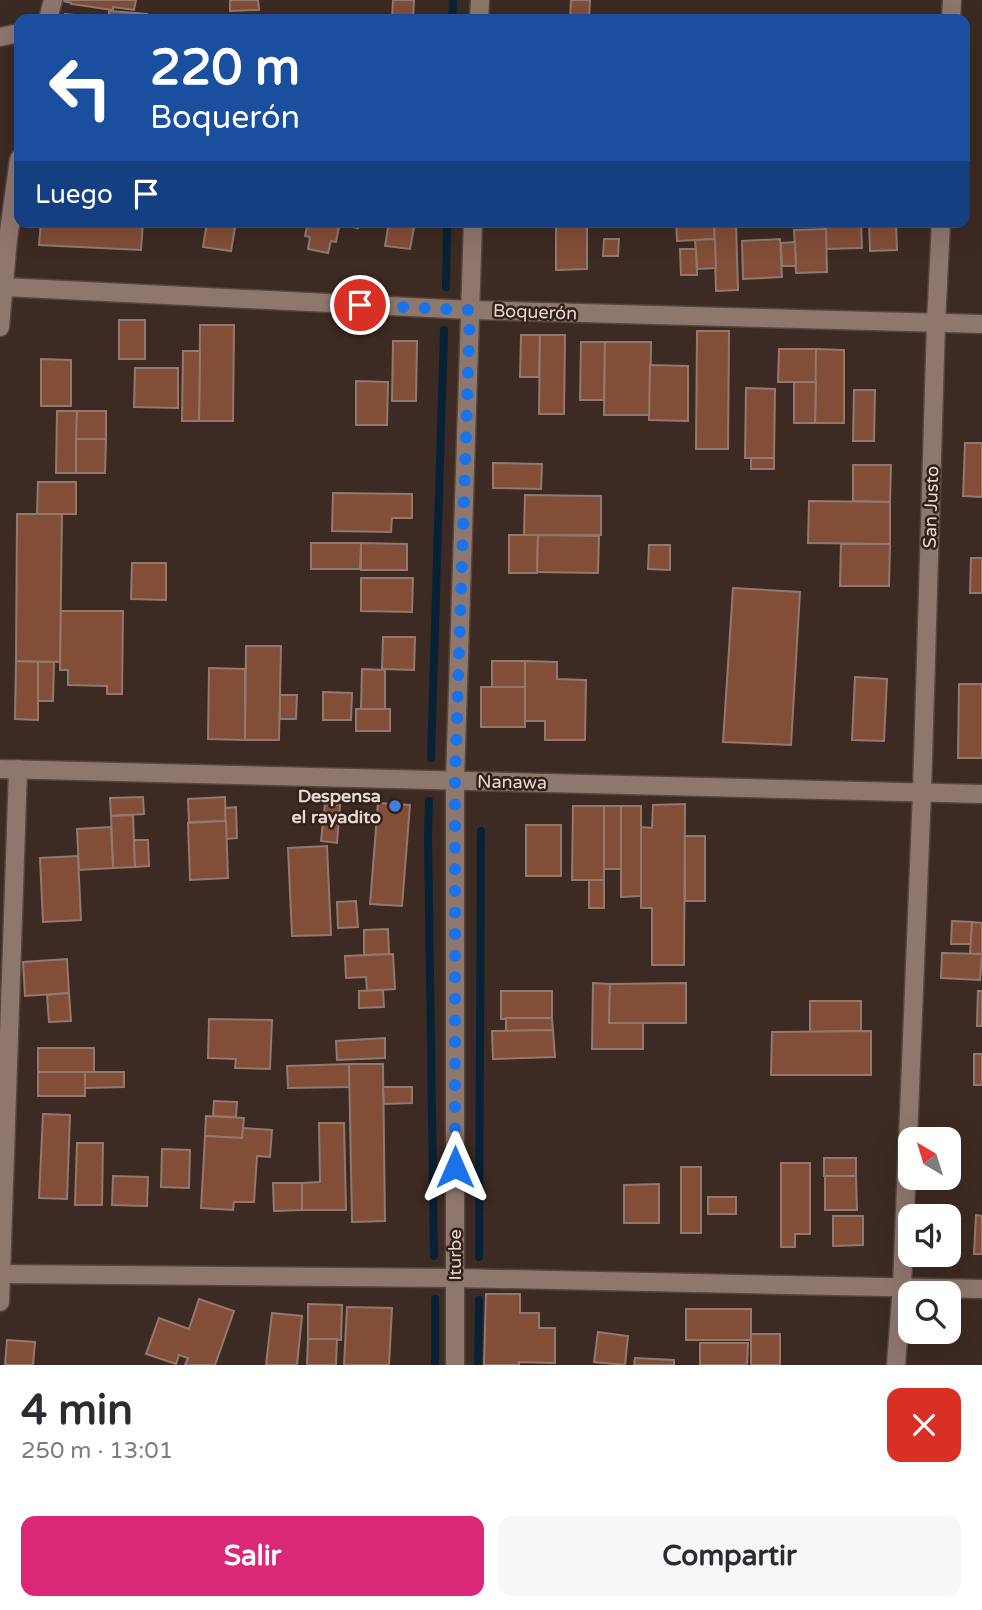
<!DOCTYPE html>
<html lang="es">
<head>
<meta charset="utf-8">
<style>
  :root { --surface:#fff; --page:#f7f7f7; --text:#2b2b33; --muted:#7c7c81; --accent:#db2777 }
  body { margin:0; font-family:"Varela Round",sans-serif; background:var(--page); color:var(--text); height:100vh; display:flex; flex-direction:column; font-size:26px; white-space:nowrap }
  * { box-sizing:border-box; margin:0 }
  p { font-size:23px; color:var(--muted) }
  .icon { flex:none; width:38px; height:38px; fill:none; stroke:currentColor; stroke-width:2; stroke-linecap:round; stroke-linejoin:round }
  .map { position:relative; height:1365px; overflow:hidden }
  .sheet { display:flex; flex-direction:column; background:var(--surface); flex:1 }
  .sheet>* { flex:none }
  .guide { position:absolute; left:14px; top:14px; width:956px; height:214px; border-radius:14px; box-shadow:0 7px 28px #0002; background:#1a4fa0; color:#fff; overflow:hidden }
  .needle { width:46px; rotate:322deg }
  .tools { position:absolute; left:898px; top:1127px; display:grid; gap:14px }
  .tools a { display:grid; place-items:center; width:63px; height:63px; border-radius:14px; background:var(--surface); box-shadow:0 7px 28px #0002; font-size:35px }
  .pin { position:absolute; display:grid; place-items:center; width:60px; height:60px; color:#fff; margin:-30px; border:4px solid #fff; border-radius:50%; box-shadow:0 2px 7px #0007 }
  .me { position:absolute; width:77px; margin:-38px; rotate:0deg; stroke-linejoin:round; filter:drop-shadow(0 0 5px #0008) }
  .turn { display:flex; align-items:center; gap:24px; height:147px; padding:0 21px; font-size:32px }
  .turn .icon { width:91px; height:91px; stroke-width:2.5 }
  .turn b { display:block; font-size:49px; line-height:60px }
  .then { display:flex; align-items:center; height:66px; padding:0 21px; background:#0003; gap:14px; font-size:26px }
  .round { display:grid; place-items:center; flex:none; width:74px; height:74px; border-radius:14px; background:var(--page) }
  .summary { display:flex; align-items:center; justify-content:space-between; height:119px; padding:0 21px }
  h1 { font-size:42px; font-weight:700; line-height:52px }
  .primary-button { display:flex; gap:14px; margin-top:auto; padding:14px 21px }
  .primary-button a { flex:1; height:80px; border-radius:14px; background:var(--accent); color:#fff; font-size:28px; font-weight:700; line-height:80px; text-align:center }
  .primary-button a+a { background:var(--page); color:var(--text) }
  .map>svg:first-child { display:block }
</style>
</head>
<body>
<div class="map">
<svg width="982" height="1365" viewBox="0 0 982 1365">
  <rect width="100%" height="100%" fill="#3d2a22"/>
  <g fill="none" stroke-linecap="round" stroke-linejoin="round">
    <g stroke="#072234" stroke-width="8">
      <path d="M452,19L453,0"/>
      <path d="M446,287L447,222"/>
      <path d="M431,758L444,330"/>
      <path d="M429,801L428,834L434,1256"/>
      <path d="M479,1257L481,831"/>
      <path d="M435,1299V1365"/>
      <path d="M478,1365L479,1300"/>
    </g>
  </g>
  <g fill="#824e38" stroke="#917970" stroke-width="2">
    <path d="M60,0H136L134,10L113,7V10L71,4V3Z"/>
    <path d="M230,0H258L259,10L230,11Z"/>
    <path d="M393,0H414L413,19H392Z"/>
    <path d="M571,0H590L589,19H570Z"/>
    <path d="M109,11L147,14L146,19H65V14L109,18Z"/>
    <path d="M41,222H143L141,250L39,245Z"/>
    <path d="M207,222H236L231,251L203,247Z"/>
    <path d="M308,222H340L336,242L331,241L328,253L308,249L310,237L305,236Z"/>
    <path d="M347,222H359L358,228L347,226Z"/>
    <path d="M389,222H415L410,249L385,246Z"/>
    <path d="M556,222H587V269L556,270Z"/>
    <path d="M676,222H714L715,239L677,241Z"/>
    <path d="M714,222H736L738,290L716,291Z"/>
    <path d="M825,222H861L862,248L826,249Z"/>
    <path d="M869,222H896L897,250L870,251Z"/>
    <path d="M826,229L827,272L796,273L794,230Z"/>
    <path d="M604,239H619L618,256H603Z"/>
    <path d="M715,239L716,268L697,269L695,240Z"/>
    <path d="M780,239L782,277L743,279L742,241Z"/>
    <path d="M795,242L796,266H782L781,243Z"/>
    <path d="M680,249H696L697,275H681Z"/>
    <rect x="119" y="320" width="26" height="39"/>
    <path d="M200,325H234L233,421H199Z"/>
    <path d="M697,331H729L728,449H696Z"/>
    <path d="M521,335H540L539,377H520Z"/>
    <path d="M540,335H565L564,414H539Z"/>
    <path d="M393,341H417L416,401H392Z"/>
    <path d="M581,342H605L604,400H580Z"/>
    <path d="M605,342H651L650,415H604Z"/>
    <path d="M779,349H816V382H778Z"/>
    <path d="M816,349L844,350V423H815Z"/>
    <path d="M183,351H200L199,421H182Z"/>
    <path d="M41,359L71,360V406H41Z"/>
    <path d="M650,365L688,366V421L649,420Z"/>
    <path d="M135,368H178V408L134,407Z"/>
    <path d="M356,381L388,382L387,425H356Z"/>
    <path d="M794,382H816L815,423H794Z"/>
    <path d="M746,388L775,389L774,458H745Z"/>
    <path d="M854,390H875L874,441H853Z"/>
    <path d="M57,411H77L76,473H56Z"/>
    <path d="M77,411H106V439H76Z"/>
    <path d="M76,439H106L105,473H76Z"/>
    <path d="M965,443H982V497L963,496Z"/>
    <rect x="751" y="458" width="23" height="11"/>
    <path d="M493,463L542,464L541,489L493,488Z"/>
    <path d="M853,465H891L890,502L853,501Z"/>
    <path d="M38,482H76V514H37Z"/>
    <path d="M333,493L412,494V518H392L391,532L332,531Z"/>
    <path d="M525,495L601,496V535H524Z"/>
    <path d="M809,501L890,502V544L808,543Z"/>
    <path d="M17,514H62L60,662L16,661Z"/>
    <path d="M509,535H538L537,573H509Z"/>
    <path d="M538,535L599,536L598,573L537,572Z"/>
    <path d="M311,543H361L360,569H311Z"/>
    <path d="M361,543L407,544V570H361Z"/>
    <path d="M841,544H890L889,586H840Z"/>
    <path d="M649,545H670V570L648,569Z"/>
    <path d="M971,558H982V593H970Z"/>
    <path d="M132,563H166V600L131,599Z"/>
    <path d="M361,578H413L412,612L361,611Z"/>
    <path d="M733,588L800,592L791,745L723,742Z"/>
    <path d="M61,611H123L122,694H107V686L68,685V670H60Z"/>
    <path d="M383,637H415L414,670L382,669Z"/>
    <path d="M246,646H281L279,740H245Z"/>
    <path d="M16,661L38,662V720L15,719Z"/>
    <rect x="492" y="661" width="33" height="26"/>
    <path d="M525,661L557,662V679L586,680L585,740H545V721H525Z"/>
    <path d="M38,662H54L53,701H38Z"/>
    <path d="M209,668L245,669V740L208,739Z"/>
    <path d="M362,669L385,670V709H361Z"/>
    <path d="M855,677L887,679L884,741L852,740Z"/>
    <path d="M959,684H982V758H958Z"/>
    <rect x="481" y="687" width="44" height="40"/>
    <path d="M323,692L352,693L351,720H323Z"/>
    <path d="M280,695H297L296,719H280Z"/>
    <rect x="356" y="709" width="34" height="22"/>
    <path d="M143,797L144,814L111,816L110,798Z"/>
    <path d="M225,797L226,821L189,822L188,799Z"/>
    <path d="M378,803L410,805L402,906L370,904Z"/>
    <path d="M325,804L340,805L337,843L321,841Z"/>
    <path d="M685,804L684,965H652V908H641V827L652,828L653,805Z"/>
    <path d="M573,806H604V880H572Z"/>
    <rect x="604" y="806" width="17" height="63"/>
    <path d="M621,806H641V896L621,897Z"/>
    <path d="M236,807L237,838L226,839L225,808Z"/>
    <path d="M133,815L135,867L113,868L111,816Z"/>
    <path d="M226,821L228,878L190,880L188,823Z"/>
    <rect x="526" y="825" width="35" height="51"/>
    <path d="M111,827L113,868L79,870L77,829Z"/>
    <rect x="685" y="836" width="20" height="65"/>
    <path d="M134,840H148L149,866L135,867Z"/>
    <path d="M327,846L331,935L292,936L288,848Z"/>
    <path d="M78,856L81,920L43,922L40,858Z"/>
    <rect x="589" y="880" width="15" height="28"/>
    <path d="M356,901L358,927L338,928L337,902Z"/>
    <path d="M952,921L972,922L971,944H951Z"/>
    <path d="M972,922L982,923V954H970Z"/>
    <path d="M388,929L389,954L364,955V930Z"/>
    <path d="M942,953L982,954L980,980L941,978Z"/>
    <path d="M393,954L395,989L367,991L366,977L346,978L345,956Z"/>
    <path d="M67,959L69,993L25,996L23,962Z"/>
    <path d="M593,983L610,984L609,1023H643V1049H592Z"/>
    <path d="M686,983V1023H609L610,984Z"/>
    <path d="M383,990L384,1007L359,1008V991Z"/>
    <path d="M501,991H552V1018L501,1019Z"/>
    <path d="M978,991H982V1026H977Z"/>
    <path d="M69,993L71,1021L49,1022L47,995Z"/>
    <path d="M810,1001H861V1031L810,1032Z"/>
    <path d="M506,1018H552L553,1030L506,1031Z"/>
    <path d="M209,1019L272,1020L270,1069L235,1068L236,1059L208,1058Z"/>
    <path d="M553,1030L555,1057L493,1059L492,1031Z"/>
    <path d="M871,1031V1075H771L772,1032Z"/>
    <path d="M385,1038V1058L337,1060L336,1041Z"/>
    <rect x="38" y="1048" width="56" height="24"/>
    <rect x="974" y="1054" width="8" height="31"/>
    <path d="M349,1064L350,1087L288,1088L287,1066Z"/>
    <path d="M349,1064H383L385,1221L352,1222Z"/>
    <rect x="38" y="1072" width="47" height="24"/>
    <path d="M85,1072H124V1087L85,1088Z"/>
    <path d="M383,1087H412V1103L384,1104Z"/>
    <path d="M214,1101L237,1102L236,1117L213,1116Z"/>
    <path d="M43,1114L70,1115L67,1199L39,1198Z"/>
    <path d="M206,1116L244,1118L242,1138L205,1136Z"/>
    <path d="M319,1123H344L346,1210H302V1183L320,1182Z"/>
    <path d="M243,1128L272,1130L270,1157L257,1156L254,1202H234L233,1210L201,1208L205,1136L242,1138Z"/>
    <path d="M77,1143H103L102,1205H75Z"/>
    <path d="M162,1149L190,1150L189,1188L161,1187Z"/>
    <rect x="824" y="1158" width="32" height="18"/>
    <path d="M781,1163H810V1234H795V1247H781Z"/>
    <rect x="681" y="1167" width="20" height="66"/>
    <path d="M113,1176L148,1177L147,1206L112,1205Z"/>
    <path d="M825,1176H856L857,1210H825Z"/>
    <path d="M273,1183H302V1210L274,1211Z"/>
    <path d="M659,1184V1223H624V1185Z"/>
    <rect x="708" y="1197" width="28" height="17"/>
    <path d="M976,1215L982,1216V1254H974Z"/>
    <path d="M833,1216H863V1245L833,1246Z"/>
    <path d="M486,1294H520V1313H539V1328H555V1363L519,1362V1365H484Z"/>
    <path d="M199,1299L234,1311L215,1365H185L188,1358L179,1355L176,1364L146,1354L159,1318L189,1329Z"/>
    <path d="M308,1304L342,1305L341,1340L308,1339Z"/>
    <path d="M347,1307L392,1308L389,1365H344Z"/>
    <rect x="686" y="1309" width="65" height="31"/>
    <path d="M272,1313L302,1316L297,1365H266Z"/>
    <path d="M598,1332L628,1336L625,1365L594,1362Z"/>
    <rect x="751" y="1334" width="29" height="31"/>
    <path d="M308,1339H337L336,1365H307Z"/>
    <path d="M7,1340L35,1342L33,1365H5Z"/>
    <path d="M700,1343H748L747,1365H700Z"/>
    <path d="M635,1358L674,1360V1365H634Z"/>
  </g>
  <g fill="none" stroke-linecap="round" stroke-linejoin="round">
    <g stroke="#56463f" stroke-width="21">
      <g id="minor">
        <path d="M48,19L53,0"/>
        <path d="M479,19L480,0"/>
        <path d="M951,19L952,0"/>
        <path d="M0,37L19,33"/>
        <path d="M4,287L470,310L982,324"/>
        <path d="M0,327L8,239L19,159"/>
        <path d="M0,769L982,794"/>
        <path d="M1,1274L455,1278L982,1289"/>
        <path d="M0,1302L18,769"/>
        <path d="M455,1365V780L473,222"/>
        <path d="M896,1365L902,1286L922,792L936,323L941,222"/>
      </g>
    </g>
    <use href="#minor" stroke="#8e776d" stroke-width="18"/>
  </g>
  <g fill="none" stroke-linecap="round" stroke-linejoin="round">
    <path stroke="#1a73e8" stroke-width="12" stroke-dasharray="0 21.6" d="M360,305L470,310L455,780V1167"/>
  </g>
  <circle fill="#3f7fe0" stroke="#332018" stroke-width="2.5" cx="395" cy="806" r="7"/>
  <g text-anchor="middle" stroke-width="5" stroke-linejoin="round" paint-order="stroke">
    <g font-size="18" fill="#e6d9d4" stroke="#332018">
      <text transform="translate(535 312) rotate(2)" y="6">Boquerón</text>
      <text transform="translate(931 507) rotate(-88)" y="6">San Justo</text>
      <text transform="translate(512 782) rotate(1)" y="6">Nanawa</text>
      <text transform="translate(455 1255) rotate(-90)" y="6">Iturbe</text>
    </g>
    <g font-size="18" font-weight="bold" fill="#e6d9d4" stroke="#332018" text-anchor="end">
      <text x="381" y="802">Despensa<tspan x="381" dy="21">el rayadito</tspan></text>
    </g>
  </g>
</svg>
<div class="tools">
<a><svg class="needle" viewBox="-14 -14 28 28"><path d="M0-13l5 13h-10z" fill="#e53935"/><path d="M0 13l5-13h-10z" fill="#7c7c81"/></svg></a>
<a><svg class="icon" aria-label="sound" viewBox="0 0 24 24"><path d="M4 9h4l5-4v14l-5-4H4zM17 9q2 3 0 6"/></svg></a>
<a><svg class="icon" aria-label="search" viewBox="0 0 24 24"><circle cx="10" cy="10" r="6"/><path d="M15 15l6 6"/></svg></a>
</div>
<div class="pin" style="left:360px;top:305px;background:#d93025"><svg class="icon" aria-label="arrive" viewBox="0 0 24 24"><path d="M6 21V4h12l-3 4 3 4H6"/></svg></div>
<svg class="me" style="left:455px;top:1167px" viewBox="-20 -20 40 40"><path d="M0-17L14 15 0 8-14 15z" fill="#1a73e8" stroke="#fff" stroke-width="4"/></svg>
<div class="guide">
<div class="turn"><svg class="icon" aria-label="left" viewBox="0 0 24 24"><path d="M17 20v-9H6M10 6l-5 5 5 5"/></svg><div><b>220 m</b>Boquerón</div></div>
<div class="then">Luego<svg class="icon" aria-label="arrive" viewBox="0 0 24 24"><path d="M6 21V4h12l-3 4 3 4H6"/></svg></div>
</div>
</div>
<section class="sheet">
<div class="summary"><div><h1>4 min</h1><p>250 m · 13:01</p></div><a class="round" style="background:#d93025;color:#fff"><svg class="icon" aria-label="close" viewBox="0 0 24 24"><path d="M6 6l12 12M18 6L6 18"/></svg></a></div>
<div class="primary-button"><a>Salir</a><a>Compartir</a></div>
</section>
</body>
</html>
